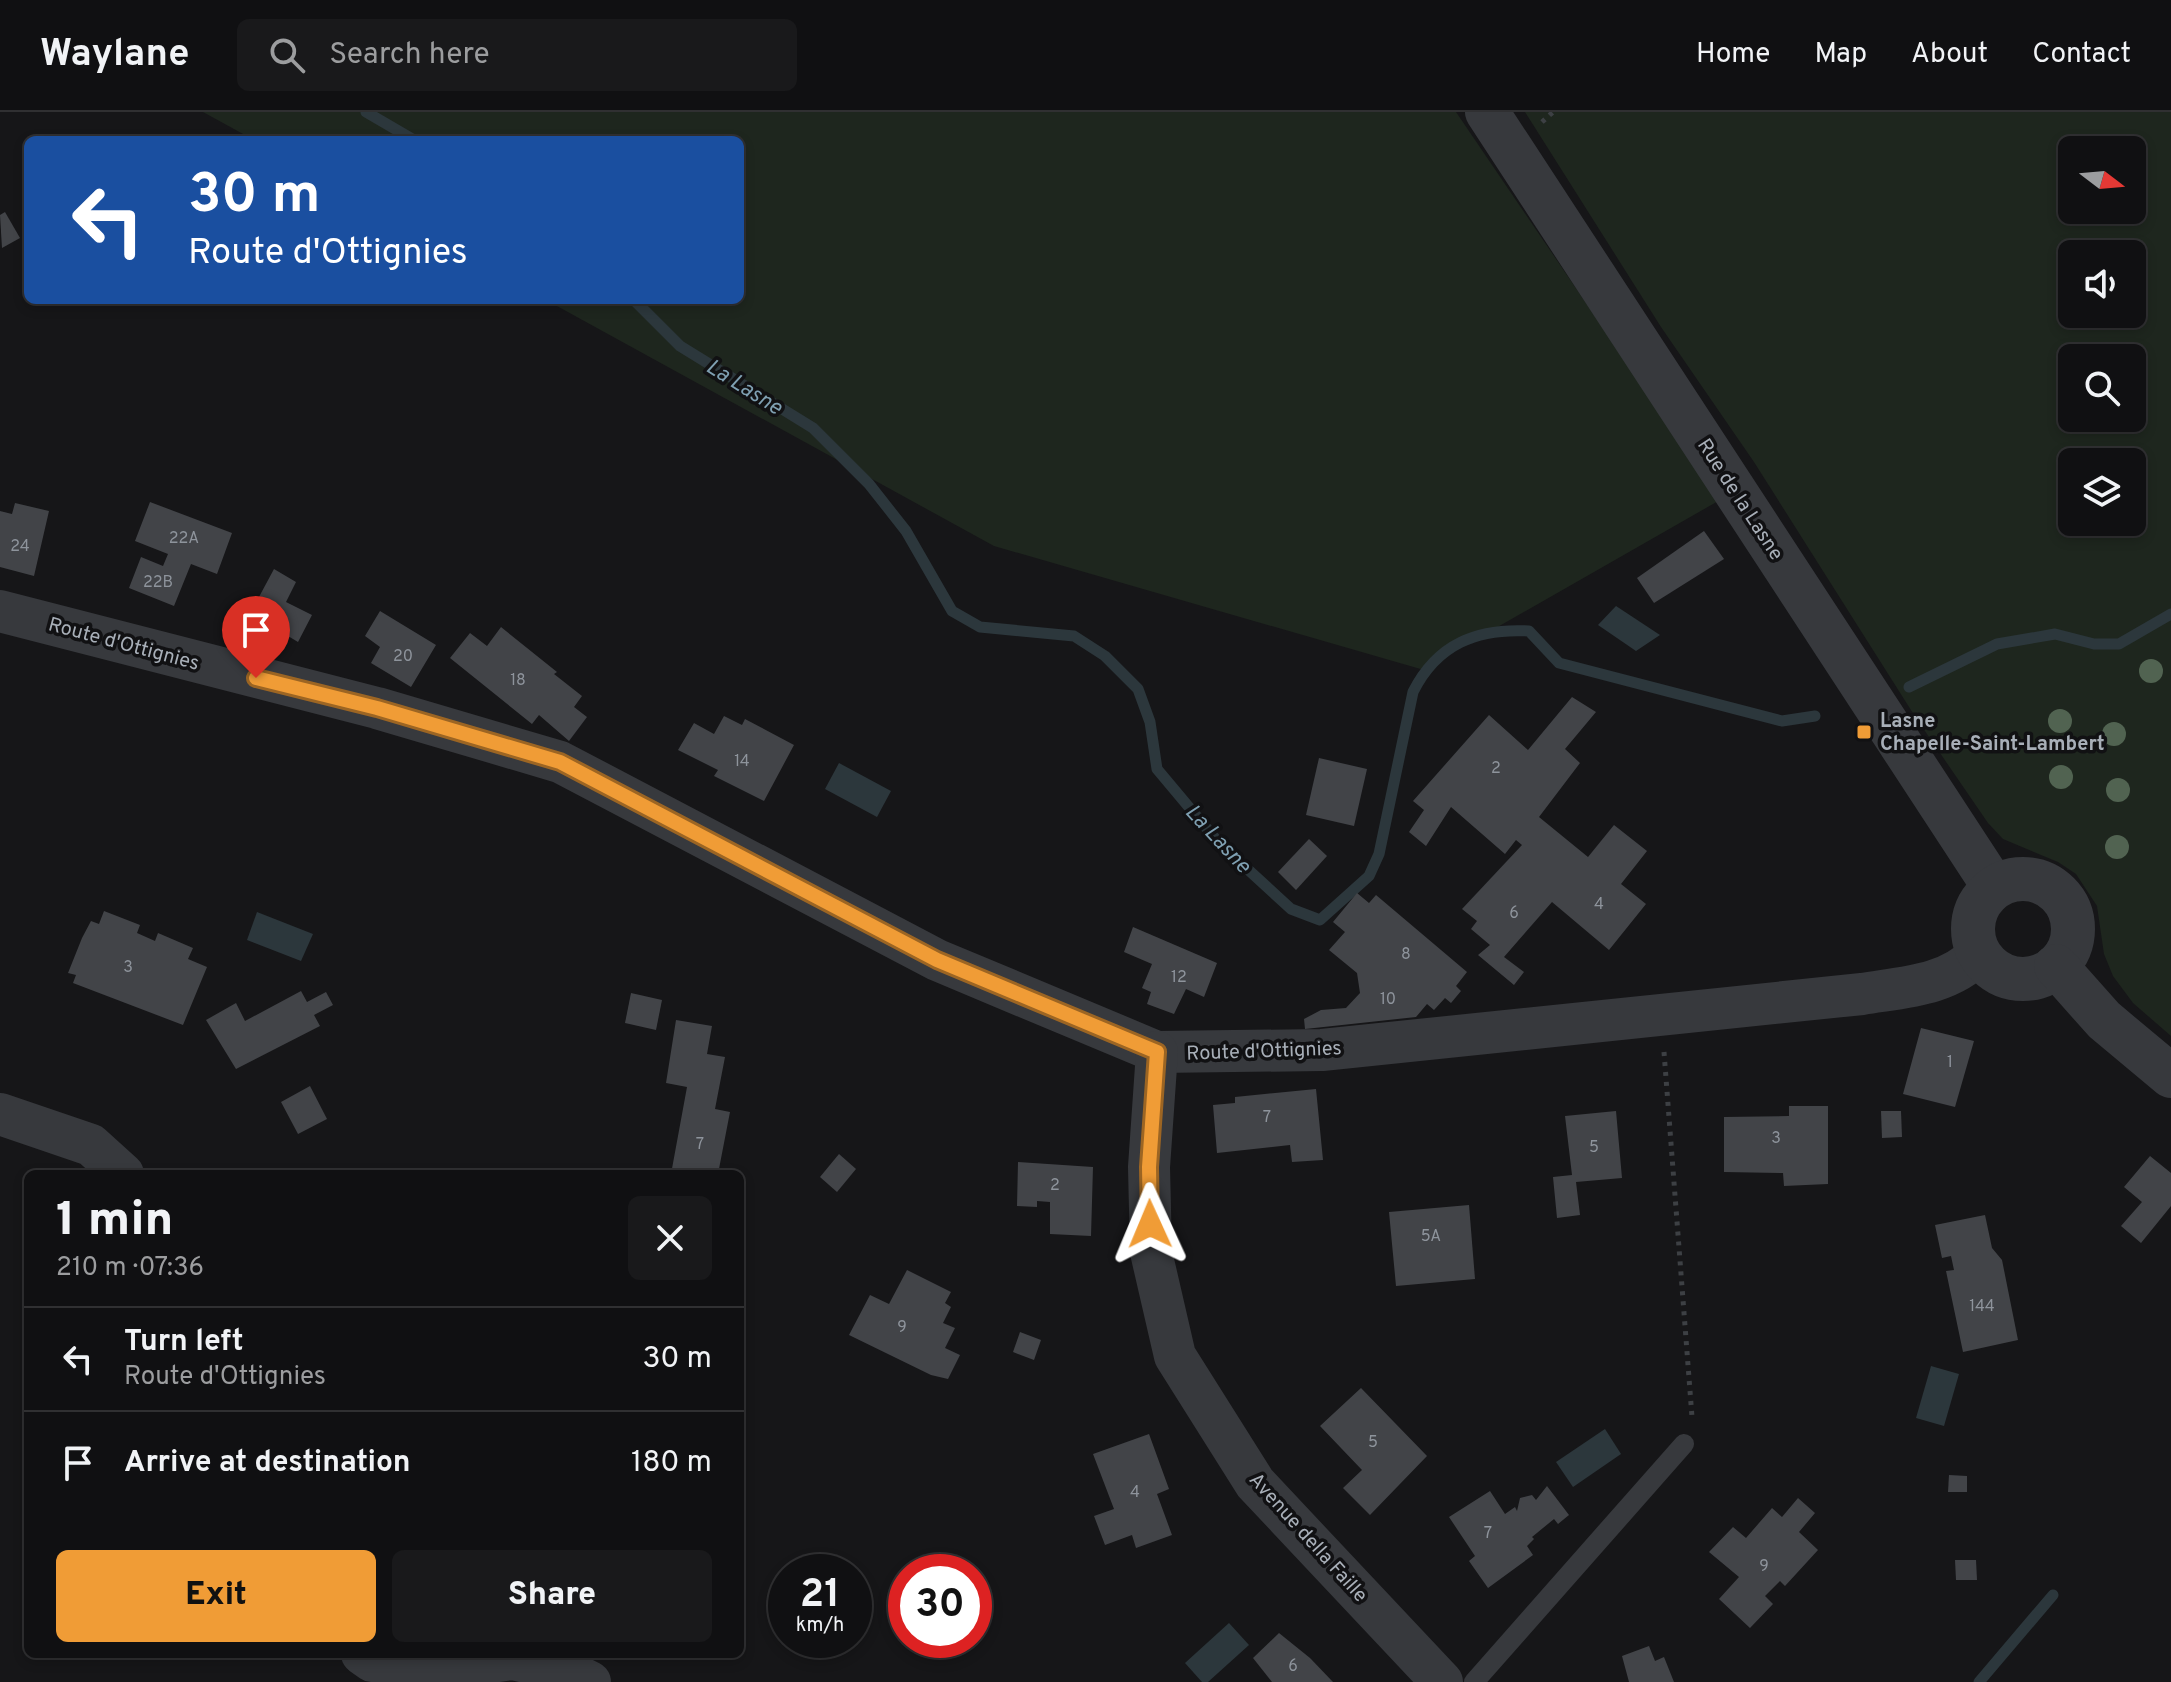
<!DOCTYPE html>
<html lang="en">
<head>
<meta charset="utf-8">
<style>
  :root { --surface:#101012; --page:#19191b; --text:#f1f3f6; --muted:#9c9d9f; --line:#303032; --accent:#f09c36 }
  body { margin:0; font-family:Overpass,sans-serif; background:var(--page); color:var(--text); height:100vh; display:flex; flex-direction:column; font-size:30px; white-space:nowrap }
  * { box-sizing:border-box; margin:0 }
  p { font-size:26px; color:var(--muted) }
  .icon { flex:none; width:44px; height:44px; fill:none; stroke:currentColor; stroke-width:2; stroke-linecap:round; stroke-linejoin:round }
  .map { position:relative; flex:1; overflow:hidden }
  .sheet { position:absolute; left:24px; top:1058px; width:720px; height:488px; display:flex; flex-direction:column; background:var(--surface); border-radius:12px; box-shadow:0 4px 12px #0003,0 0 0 2px var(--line) }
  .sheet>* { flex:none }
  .banner { position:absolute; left:24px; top:24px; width:720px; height:168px; border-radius:12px; box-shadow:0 4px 12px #0003,0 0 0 2px var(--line); background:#1a4fa0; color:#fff; overflow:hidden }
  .needle { width:52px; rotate:106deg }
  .controls { position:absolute; left:2058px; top:24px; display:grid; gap:16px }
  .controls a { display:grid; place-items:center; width:88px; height:88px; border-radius:12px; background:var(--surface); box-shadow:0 4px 12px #0003,0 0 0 2px var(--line); font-size:40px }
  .speed { position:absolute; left:768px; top:1442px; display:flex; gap:16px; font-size:40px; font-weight:700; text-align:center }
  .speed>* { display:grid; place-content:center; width:104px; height:104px; border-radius:50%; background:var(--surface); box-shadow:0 4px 12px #0003,0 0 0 2px var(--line); line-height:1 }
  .speed small { font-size:20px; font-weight:400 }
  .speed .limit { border:12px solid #d22; background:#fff; color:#111 }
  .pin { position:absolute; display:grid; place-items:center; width:68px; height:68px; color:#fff; margin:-82px -34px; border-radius:50% 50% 50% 0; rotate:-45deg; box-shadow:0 0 8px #0007 }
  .pin .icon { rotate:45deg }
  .me { position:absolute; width:88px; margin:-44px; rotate:359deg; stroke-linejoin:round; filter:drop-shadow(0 0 6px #0008) }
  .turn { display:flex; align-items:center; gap:28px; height:168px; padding:0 32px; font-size:36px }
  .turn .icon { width:104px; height:104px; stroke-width:2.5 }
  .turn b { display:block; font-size:56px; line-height:68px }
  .round { display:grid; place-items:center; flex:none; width:84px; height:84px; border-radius:12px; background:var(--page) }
  .summary { display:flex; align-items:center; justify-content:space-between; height:136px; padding:0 32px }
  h1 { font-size:48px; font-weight:800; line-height:60px }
  .cta { display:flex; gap:16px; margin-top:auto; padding:16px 32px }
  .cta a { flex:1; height:92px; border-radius:12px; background:var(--accent); color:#111; font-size:32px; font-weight:800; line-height:92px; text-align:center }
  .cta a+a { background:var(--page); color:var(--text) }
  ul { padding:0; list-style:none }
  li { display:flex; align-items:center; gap:24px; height:104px; padding:0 32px; border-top:2px solid var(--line) }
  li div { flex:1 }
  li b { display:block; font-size:30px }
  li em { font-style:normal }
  header { display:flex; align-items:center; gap:48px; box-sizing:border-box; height:112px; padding:0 40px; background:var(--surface); border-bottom:2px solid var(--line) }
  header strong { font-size:38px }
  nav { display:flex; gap:44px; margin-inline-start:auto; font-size:28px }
  .search { width:560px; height:72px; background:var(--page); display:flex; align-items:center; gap:20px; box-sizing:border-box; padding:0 28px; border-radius:12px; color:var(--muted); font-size:30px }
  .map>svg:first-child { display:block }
</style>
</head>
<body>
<header>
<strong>Waylane</strong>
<div class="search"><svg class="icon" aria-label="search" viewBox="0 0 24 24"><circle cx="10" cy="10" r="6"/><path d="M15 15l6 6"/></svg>Search here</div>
<nav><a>Home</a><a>Map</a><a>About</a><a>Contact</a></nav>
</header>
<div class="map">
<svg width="2171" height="1570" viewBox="0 0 2171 1570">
  <rect width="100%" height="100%" fill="#161618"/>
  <g fill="#1e261e" fill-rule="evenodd">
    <path d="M203,0H1456L1720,388L1494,517L1456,533L1424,558L994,434L546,188H740V28H254Z"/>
    <path d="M1525,0H2171V924L2133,891L2113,864L2104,842L2097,794L2076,762L2058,750L2003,727L1988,711L1916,606L1754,350L1661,215ZM2132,38V98H2072V38ZM2132,142V202H2072V142ZM2132,246V306H2072V246ZM2072,350H2132V410H2072Z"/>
  </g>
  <g fill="#2c373c">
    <path d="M1616,494L1660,523L1636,539L1598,513Z"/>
    <path d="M839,651L891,679L877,705L825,677Z"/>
    <path d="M257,800L313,822L301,849L247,828Z"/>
    <path d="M1931,1254L1959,1262L1944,1314L1916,1306Z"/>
    <path d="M1605,1317L1621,1342L1573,1375L1556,1350Z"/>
    <path d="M1229,1511L1249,1533L1208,1570H1202L1185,1551Z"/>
  </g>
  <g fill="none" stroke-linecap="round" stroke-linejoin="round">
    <g stroke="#2c373c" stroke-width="11">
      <path d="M366,0L414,28"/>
      <path d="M634,188L680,234L813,316L869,372L906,419L952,499L980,515L1074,524L1105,544L1138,577L1150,610L1157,657L1219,731L1291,797L1320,808L1369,764L1379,742L1413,580C1437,532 1477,516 1529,519L1559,551L1782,609L1815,604"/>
      <path d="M1909,575L1997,532L2055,522L2094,532H2119L2171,502"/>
      <path d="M1979,1570L2053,1483"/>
    </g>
  </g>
  <g fill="#424448">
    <path d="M5,100L20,126L2,136L0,103Z"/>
    <path d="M150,390L232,421L217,462L191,452L174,494L129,476L141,445L163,454L168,442L135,429Z"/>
    <path d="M15,391L49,399L34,464L0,455V399L12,402Z"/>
    <path d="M1704,419L1724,447L1654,491L1637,466Z"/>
    <path d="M274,457L296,470L286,490L312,503L298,530L278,518L266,540L238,524Z"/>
    <path d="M380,499L436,533L411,575L371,551L380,535L365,524Z"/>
    <path d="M501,515L557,560L554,562L582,584L574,595L587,605L569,629L539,603L532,612L450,546L470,521L487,534Z"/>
    <path d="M1572,585L1596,600L1565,637L1580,651L1539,705L1588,745L1614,713L1647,739L1621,772L1646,792L1609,838L1552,790L1504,845L1524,860L1514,873L1478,843L1490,833L1471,817L1477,809L1462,797L1522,733L1516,728L1505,742L1451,695L1426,734L1409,720L1424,698L1413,689L1489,603L1528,638Z"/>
    <path d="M724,604L742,613L745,607L794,633L764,689L714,664L718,658L678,638L694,611L714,622Z"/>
    <path d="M1319,646L1367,657L1354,714L1306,703Z"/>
    <path d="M1309,727L1327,744L1296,778L1278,760Z"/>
    <path d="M1357,781L1369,791L1376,783L1467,860L1456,874L1461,879L1451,891L1445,886L1434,898L1427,892L1416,905L1305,917L1304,907L1321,898L1346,896L1360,881L1357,861L1329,838L1345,820L1333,810Z"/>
    <path d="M104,799L140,813L137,821L155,829L158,821L193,836L188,847L207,855L183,913L73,871L76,863L68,861L82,826L91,809L99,812Z"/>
    <path d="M1133,815L1217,851L1204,885L1186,877L1174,902L1147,892L1151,880L1142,876L1152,852L1124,840Z"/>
    <path d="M301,879L307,890L326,880L333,893L314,903L320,914L236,957L206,908L236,891L245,909Z"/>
    <path d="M631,881L662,888L656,918L625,911Z"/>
    <path d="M676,908L712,914L707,942L725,945L715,997L730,1000L718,1062H671L687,975L666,971Z"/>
    <path d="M1921,916L1974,929L1955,995L1903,982Z"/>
    <path d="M310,974L327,1007L298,1022L281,990Z"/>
    <path d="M1316,977L1323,1048L1292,1050L1290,1033L1217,1041L1213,993L1235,991V985Z"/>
    <path d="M1789,994H1828V1072L1784,1074L1783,1061L1724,1060V1005L1789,1004Z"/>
    <path d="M1616,999L1622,1066L1576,1070L1580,1103L1557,1106L1553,1065L1572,1063L1565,1004Z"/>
    <path d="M1881,999H1901L1902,1025L1882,1026Z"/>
    <path d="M839,1042L856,1057L837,1080L820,1065Z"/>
    <path d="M2150,1044L2171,1061V1094L2141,1131L2121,1114L2142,1090L2124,1075Z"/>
    <path d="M1018,1050L1093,1055L1091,1124L1050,1122V1090L1037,1089V1095L1017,1094Z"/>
    <path d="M1469,1093L1475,1167L1396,1174L1389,1100Z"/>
    <path d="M1985,1103L1992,1136L2002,1148L2018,1228L1963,1240L1946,1159L1954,1158L1951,1144L1942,1146L1935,1113Z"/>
    <path d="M907,1158L951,1180L945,1191L951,1195L943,1211L955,1216L945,1236L960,1243L948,1267L931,1263L849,1223L870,1183L889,1192Z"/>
    <path d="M1020,1220L1041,1228L1034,1248L1013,1240Z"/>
    <path d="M1361,1276L1427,1344L1370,1403L1343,1376L1362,1358L1320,1314Z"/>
    <path d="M1149,1322L1169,1377L1157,1382L1172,1423L1136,1436L1132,1423L1105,1433L1094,1404L1114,1397L1093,1342Z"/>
    <path d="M1949,1363L1967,1364V1380H1948Z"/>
    <path d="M1547,1374L1569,1403L1558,1412L1554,1407L1532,1425L1534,1427L1527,1434L1533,1443L1488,1476L1469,1449L1475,1444L1449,1405L1490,1379L1505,1402L1515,1395L1517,1399L1520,1386L1532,1383L1536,1388Z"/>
    <path d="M1798,1386L1815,1401L1799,1420L1818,1438L1785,1474L1780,1469L1765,1484L1773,1492L1750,1516L1719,1487L1739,1465L1709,1440L1733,1415L1746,1426L1772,1396L1782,1405Z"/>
    <path d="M1955,1448H1976L1977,1468H1956Z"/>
    <path d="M1279,1521L1310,1546L1333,1570H1272L1253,1546Z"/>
    <path d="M1649,1534L1655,1549L1664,1545L1674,1570H1629L1622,1544Z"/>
  </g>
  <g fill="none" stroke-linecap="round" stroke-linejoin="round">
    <g stroke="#3d4044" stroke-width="5" stroke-dasharray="4 6" stroke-linecap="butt">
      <path d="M1542,10L1553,0"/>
      <path d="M1664,940L1692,1305"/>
    </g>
    <path stroke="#37393d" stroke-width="20" d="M1474,1570L1684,1332"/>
    <g stroke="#37393d" stroke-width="42">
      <path d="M0,499L377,596L560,650L937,848L1157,940L1322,938L1862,882C1905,875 1947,874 1979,842"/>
      <path d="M1157,940L1149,1055L1151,1140L1175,1244L1255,1371L1442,1570"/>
      <path d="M0,1002L91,1033L123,1062"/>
      <path d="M362,1542L372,1549L443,1557L512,1547L568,1559L590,1570"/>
    </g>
    <g stroke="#37393d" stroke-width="44">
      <path d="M1487,0L1994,775"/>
      <circle cx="2023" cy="817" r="50"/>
      <path d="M2056,854L2104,908L2171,964"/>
    </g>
  </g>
  <g fill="#516351">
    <circle cx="2151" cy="559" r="12"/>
    <circle cx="2060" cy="609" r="12"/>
    <circle cx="2114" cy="622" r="12"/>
    <circle cx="2061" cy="665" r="12"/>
    <circle cx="2118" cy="678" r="12"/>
    <circle cx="2117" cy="735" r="12"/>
  </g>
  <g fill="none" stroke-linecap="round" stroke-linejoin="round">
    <g stroke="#9c6523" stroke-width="20">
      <path id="route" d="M256,566L377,596L560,650L937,848L1157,940L1149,1055L1150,1112"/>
    </g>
    <use href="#route" stroke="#f09c36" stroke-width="14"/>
  </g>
  <rect fill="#f09c36" stroke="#111113" stroke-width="3" x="1856" y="612" width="16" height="16" rx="4"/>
  <g text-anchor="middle" stroke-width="7" stroke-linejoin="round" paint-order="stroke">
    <g font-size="16" fill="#8e949c">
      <text x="184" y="431">22A</text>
      <text x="20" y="439">24</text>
      <text x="158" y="475">22B</text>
      <text x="403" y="549">20</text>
      <text x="518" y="573">18</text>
      <text x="742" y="654">14</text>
      <text x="1496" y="661">2</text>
      <text x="1599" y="797">4</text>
      <text x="1514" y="806">6</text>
      <text x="1406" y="847">8</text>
      <text x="128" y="860">3</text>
      <text x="1179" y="870">12</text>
      <text x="1388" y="892">10</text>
      <text x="1950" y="955">1</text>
      <text x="1267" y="1010">7</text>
      <text x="1776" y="1031">3</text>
      <text x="700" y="1037">7</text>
      <text x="1594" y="1040">5</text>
      <text x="1055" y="1078">2</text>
      <text x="1431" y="1129">5A</text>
      <text x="1982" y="1199">144</text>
      <text x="902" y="1220">9</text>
      <text x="1373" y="1335">5</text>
      <text x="1135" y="1385">4</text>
      <text x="1488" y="1426">7</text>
      <text x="1764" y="1459">9</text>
      <text x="1293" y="1559">6</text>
    </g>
    <g font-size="20" fill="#a8afb8" stroke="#111113">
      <text transform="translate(1741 387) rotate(57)" y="7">Rue de la Lasne</text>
      <text transform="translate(124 531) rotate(15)" y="7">Route d'Ottignies</text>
      <text transform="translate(1264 938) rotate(-2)" y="7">Route d'Ottignies</text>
      <text transform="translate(1309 1425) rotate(48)" y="7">Avenue della Faille</text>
    </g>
    <g font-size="20" font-weight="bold" fill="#a8afb8" stroke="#111113" text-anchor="start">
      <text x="1880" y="615">Lasne<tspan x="1880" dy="23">Chapelle-Saint-Lambert</tspan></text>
    </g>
    <g font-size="22" font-style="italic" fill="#7fa0b2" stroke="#111113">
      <text transform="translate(745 274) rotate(32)" y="8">La Lasne</text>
      <text transform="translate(1219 726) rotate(47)" y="8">La Lasne</text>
    </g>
  </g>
</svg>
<div class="controls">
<a><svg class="needle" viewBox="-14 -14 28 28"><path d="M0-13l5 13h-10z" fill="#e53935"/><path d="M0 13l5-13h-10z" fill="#9c9d9f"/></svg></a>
<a><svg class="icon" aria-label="sound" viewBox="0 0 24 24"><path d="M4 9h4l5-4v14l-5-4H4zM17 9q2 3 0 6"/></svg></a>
<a><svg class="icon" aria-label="search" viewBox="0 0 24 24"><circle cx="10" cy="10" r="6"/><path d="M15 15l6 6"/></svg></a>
<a><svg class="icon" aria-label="layers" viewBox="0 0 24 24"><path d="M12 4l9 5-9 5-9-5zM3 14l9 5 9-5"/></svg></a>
</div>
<div class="speed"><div>21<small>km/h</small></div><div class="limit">30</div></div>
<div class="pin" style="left:256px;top:566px;background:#d93025"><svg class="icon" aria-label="arrive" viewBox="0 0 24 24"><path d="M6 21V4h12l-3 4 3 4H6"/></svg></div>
<svg class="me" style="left:1150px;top:1112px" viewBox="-20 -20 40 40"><path d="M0-17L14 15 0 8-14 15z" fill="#f09c36" stroke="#fff" stroke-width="4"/></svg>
<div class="banner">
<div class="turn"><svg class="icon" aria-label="left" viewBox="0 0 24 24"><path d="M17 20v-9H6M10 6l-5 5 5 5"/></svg><div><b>30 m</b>Route d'Ottignies</div></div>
</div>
<section class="sheet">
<div class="summary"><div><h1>1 min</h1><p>210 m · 07:36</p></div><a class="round"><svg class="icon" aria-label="close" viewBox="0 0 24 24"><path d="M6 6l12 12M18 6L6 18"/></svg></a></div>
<ul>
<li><svg class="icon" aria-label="left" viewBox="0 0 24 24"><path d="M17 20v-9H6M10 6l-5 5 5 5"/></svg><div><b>Turn left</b><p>Route d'Ottignies</p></div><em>30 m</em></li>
<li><svg class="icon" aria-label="arrive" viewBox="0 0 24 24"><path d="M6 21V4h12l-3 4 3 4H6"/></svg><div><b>Arrive at destination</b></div><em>180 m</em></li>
</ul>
<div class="cta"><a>Exit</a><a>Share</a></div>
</section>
</div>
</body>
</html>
